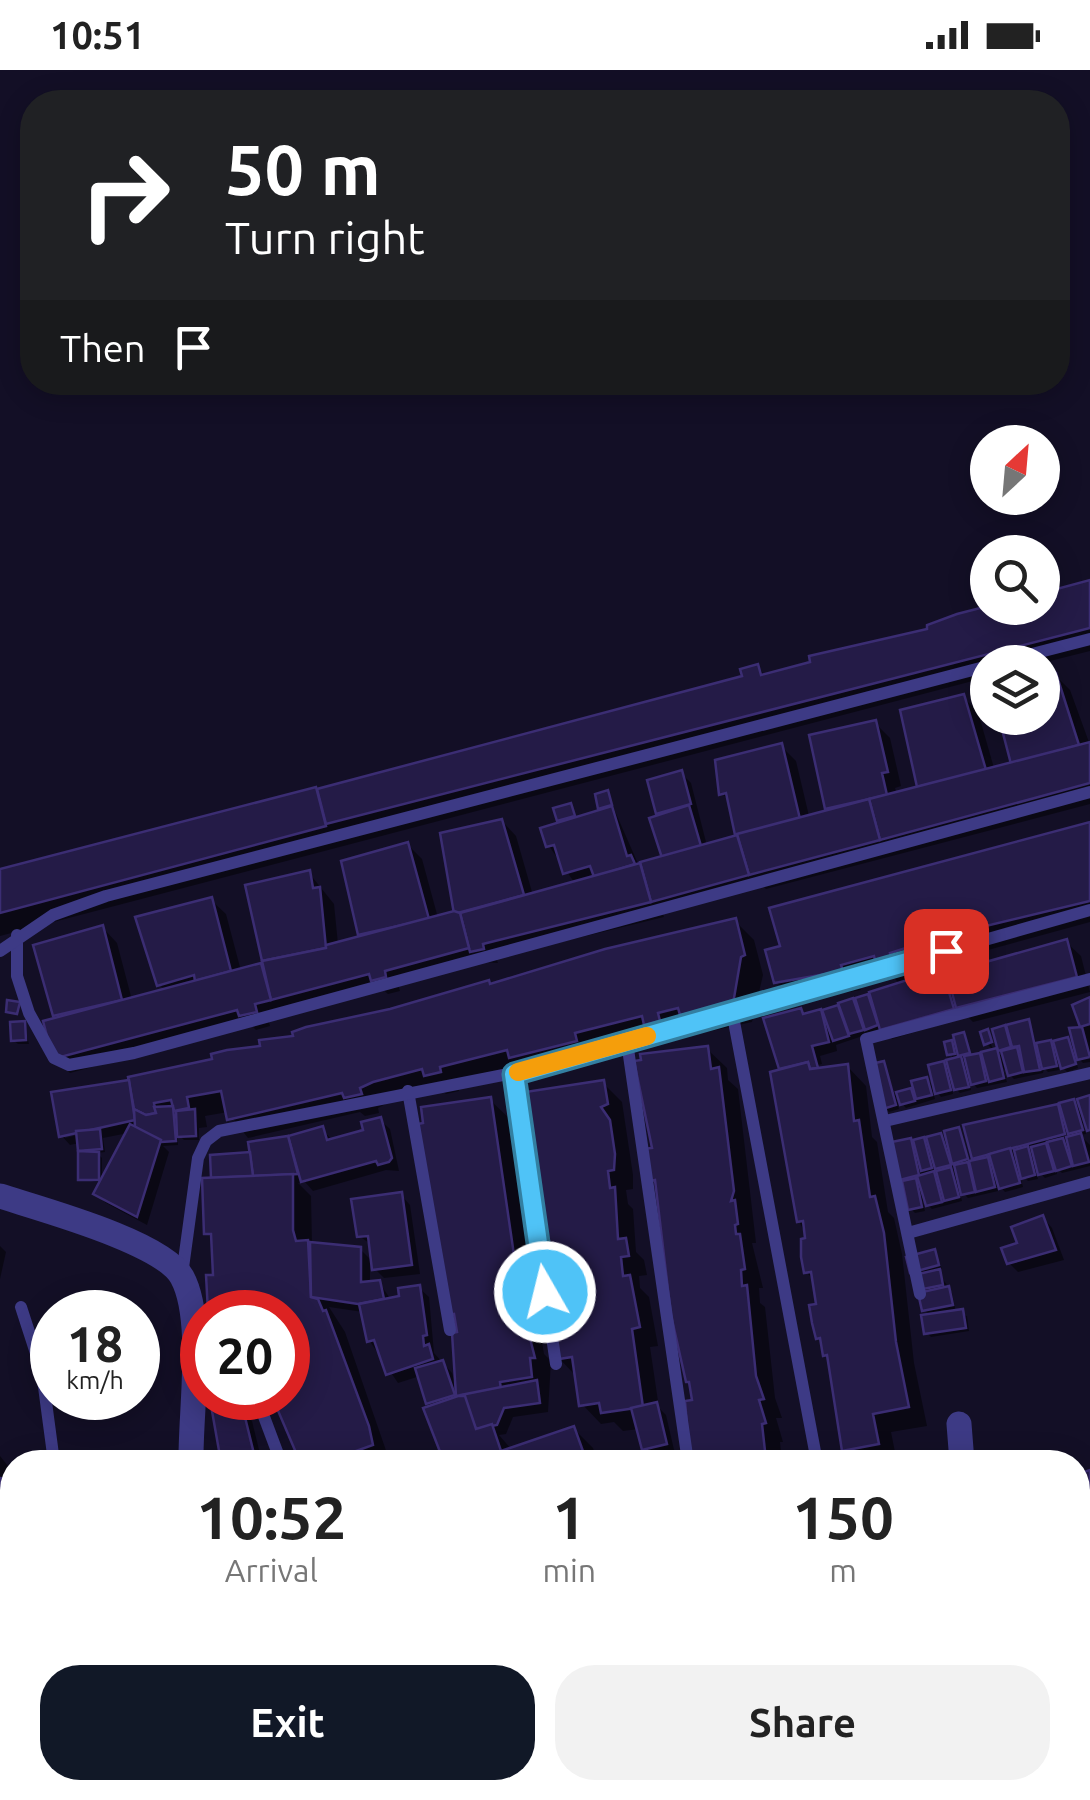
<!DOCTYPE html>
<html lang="en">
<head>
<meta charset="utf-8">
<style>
  :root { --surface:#fff; --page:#f2f2f2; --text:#222; --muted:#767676; --accent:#111827 }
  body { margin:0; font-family:Ubuntu,sans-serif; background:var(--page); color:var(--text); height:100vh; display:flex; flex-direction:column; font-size:38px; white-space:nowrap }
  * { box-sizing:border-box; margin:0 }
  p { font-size:32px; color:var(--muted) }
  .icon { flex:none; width:55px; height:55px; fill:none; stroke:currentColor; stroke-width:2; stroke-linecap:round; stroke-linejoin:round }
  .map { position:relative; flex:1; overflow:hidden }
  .panel { position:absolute; left:0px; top:1380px; width:1090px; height:350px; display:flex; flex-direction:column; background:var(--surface); border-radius:40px 40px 0 0; box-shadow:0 5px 25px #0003 }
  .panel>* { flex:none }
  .banner { position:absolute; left:20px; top:20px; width:1050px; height:305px; border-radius:40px; box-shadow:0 5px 25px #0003; background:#202124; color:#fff; overflow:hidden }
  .needle { width:65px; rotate:26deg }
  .fabs { position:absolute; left:970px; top:355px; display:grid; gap:20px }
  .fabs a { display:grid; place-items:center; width:90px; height:90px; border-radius:50%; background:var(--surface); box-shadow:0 5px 25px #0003; font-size:50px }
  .speed { position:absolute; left:30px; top:1220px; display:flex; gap:20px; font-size:50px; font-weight:700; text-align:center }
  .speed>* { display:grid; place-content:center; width:130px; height:130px; border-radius:50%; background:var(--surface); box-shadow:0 5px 25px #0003; line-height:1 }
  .speed small { font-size:25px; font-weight:400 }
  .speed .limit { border:15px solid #d22; background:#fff; color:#111 }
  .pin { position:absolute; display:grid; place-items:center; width:85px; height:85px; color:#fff; margin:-42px; border-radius:20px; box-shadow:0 5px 15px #0006 }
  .me { position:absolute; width:110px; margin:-55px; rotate:352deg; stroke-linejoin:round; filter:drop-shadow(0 0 8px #0008) }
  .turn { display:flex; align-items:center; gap:35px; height:210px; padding:0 40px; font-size:45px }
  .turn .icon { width:130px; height:130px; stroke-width:2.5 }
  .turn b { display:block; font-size:70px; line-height:85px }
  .then { display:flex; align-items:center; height:95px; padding:0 40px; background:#0003; gap:20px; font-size:38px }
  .eta { display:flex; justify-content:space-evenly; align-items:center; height:170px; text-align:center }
  .eta b { font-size:60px; font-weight:700; line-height:70px }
  .cta { display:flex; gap:20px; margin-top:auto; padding:20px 40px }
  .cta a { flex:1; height:115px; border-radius:40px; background:var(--accent); color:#fff; font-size:40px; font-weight:700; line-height:115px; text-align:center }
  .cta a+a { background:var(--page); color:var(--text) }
  .status { display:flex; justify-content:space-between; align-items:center; height:70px; padding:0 50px; background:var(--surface); direction:ltr }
  .status svg { height:28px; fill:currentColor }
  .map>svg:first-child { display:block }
</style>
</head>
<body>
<div class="status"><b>10:51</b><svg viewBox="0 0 49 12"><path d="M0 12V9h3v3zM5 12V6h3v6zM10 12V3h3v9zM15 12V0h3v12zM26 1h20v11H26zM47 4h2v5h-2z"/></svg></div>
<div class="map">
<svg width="1090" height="1730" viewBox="0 0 1090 1730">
  <rect width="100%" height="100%" fill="#130f26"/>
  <g fill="#0007" fill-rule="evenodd">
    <path d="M1090,512V581L1042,593L988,592V607L0,866V801L679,626L744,607L757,597L766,606L930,561L992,538H1042Z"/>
    <path d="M1055,605L1070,620L1090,675V734L766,819L760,813L662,841L664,847L496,888L498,893L484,892L398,915L400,921L388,924L381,918L268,949L270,956L256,960L250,954L70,1003L55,988L57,950L36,877L103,858L117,873L132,930L166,921L159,914L211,830L226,844L241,901L264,895L309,803L334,834L338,874L361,868L344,793L407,774L422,789L438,848L457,843L502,751L516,766L532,822L574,812L549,776L571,736L577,749L604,741L601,738L607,723L639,796L664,788L650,712L681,703L691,713L707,776L740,766L731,733L722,723L781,676L796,691L809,746L829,741L812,667L875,653L890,668L901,716L895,718L897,724L919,718L963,627L978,642L994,698L1013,693L1001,648H1042ZM97,932L100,939L63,948L61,944Z"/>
    <path d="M1090,755V852L908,902L911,911L942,902L949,909L1066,872L1081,886L1090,922L973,952L959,938L962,948L892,969L883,959L836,975L837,981L820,986L822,994L810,997L814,1001L847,996L866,1016L872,1067L877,1072L888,1142L894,1148L902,1184L914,1293L927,1356L891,1362L897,1392H858L845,1380L830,1289L818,1268L819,1236L814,1210L806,1202L808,1170L799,1151L782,998L801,941L806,946L820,942L828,950L825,941L852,930L859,937L868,927L875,934L901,915L891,905L859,914L861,920L795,931L776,912Z"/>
    <path d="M735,851L754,870L763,905L752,952L702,963L696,957L676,962L678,970L666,973L658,966L593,982L595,990L530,1006L523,999L458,1016L459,1021L446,1024L439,1018L393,1030L378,1038L379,1043L365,1046L360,1042L248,1068L228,1042L205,1046L207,1057L199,1058V1070H184L178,1064V1075L163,1076L169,1082L147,1155L106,1133L96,1124L102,1113L80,1109L79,1073L70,1075L61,1065L128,1013ZM78,1060V1065L65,1068V1063ZM128,1063L102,1113V1088L97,1083L105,1082L103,1068Z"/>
    <path d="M1090,933V992L1083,993L1074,984L1078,998L1067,1002L1058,992L1059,1000L1048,1002L1044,998L1043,1003L1014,1009L1003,998L1007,1012L977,1018L969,1009L971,1020L960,1023L951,1014L953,1024L941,1027L932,1017L935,1029L906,1038L896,1027L899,1039L889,1042L885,1038L883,993L895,1025L927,1010L936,1019L943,994L952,1003V973L959,981L964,965L972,987L994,981L986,973L987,962L992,977L1005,989L995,961L1029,951L1037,976L1050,975L1059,983L1067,969L1076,979L1082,958L1076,937ZM1022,972L1021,996L1019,997L1014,975Z"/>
    <path d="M24,954L29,974H18L13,970Z"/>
    <path d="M707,979L727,998L728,1010L738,1019L756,1173H752L763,1218H759L760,1233L765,1237L775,1328L782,1348H776L783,1372H780L782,1392H693L695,1332L658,1115L653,1110L651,1050L644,1043L637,993Z"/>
    <path d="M603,1013L622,1032L633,1105V1119L626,1120L628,1134L633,1139L636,1182L644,1190L647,1205L639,1206L640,1218L649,1227L658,1276L650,1277L659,1338L666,1345L675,1384L654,1388L644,1379L639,1359L623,1361L614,1352L601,1354L582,1334L575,1305L556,1285Z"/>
    <path d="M1090,1029V1061L1082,1053L1086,1064L1080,1065L1090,1075V1096L1062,1103L1056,1097L1057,1104L1045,1108L1035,1098L1038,1109L1028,1111L1019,1102L1023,1117L1005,1122L996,1112L998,1121L968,1128L959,1119L962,1131L932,1139L922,1130L925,1141L915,1143L911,1139L890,1075L923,1070L932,1079L940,1065L950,1074L958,1060L970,1094L1057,1037L1065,1045L1073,1032L1083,1042Z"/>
    <path d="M490,1030L510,1049L539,1254L544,1284L551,1291L548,1342L513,1347L506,1364L499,1365L512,1380L574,1359L593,1378L598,1392H447L420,1306L398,1313L369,1270L363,1242L329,1237L345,1262L390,1392H303L277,1328H288V1242H211L208,1208L216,1207L214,1170L207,1163L253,1090L251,1074L322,1059L333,1071L366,1062L380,1050L390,1059L399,1101L386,1100L313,1121L305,1112L298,1113L311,1126L312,1175L360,1179L370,1189V1213L379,1212L391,1230L419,1218L429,1227L434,1283L452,1303L456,1316L460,1264L458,1251L450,1244Z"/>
    <path d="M401,1125L410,1135L420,1204L384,1208L375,1199L372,1175L359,1166Z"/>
    <path d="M1043,1148L1052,1158L1064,1190L1018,1202L1009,1193Z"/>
    <path d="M0,1176L6,1182L0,1209Z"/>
    <path d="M934,1182L942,1199L937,1200L952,1223L956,1243L967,1246L969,1261L931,1267L927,1263L931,1247L925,1240L913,1202Z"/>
    <path d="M242,1341L252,1351L262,1392H224L215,1343Z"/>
    <path d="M0,1386L12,1401V1448L0,1445Z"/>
    <path d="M1090,1403V1486L1078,1489V1406Z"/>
    <path d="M0,1577L8,1585L3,1610H0Z"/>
    <path d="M1090,1621V1686L1078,1658V1625Z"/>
    <path d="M300,1718H352L355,1730H285L301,1722Z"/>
    <path d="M443,1718H487L491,1728L446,1730Z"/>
    <path d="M539,1718H624L632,1730H541Z"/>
    <path d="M662,1718H712L701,1720L703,1730H667Z"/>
    <path d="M740,1718H838L840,1730H752Z"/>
  </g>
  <g fill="#241b47" stroke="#3b2d73" stroke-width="2.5">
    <path d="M1090,510V558L326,754L317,719L742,606L740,599L758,594L761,605L810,592L809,586L927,559V555L957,544L988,536L1042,538V523Z"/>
    <path d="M1056,603L1079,675L1011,694L999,648H1042V606Z"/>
    <path d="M964,624L986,700L917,717L900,640Z"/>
    <path d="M876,650L888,702L882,703L887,725L825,739L809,665Z"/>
    <path d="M1090,672V713L880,770L869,729Z"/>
    <path d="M782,673L800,749L735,765L726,723L719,725L715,690Z"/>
    <path d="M682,700L691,734L656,744L647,710Z"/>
    <path d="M316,717L326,756L0,843V799Z"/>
    <path d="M608,720L612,735L598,739L595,724Z"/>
    <path d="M869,729L880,770L749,805L737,764Z"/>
    <path d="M571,733L575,746L557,751L553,738Z"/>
    <path d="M689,735L701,776L662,788L649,748Z"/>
    <path d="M612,736L627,786L631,785L635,794L594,807L590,796L563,804L554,775L546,777L540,758Z"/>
    <path d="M502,749L524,825L454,844L440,763Z"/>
    <path d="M1090,752V831L940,867L890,883L892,889L876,894L874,886L841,895L843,901L774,913L765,880L780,876L769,838Z"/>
    <path d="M737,765L749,805L651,832L640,792Z"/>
    <path d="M408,772L429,849L358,865L341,791Z"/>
    <path d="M640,793L651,832L483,874L484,879L470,882L460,843Z"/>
    <path d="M310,800L313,818L320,817L326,878L262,891L245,815Z"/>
    <path d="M212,827L231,901L195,911L194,905L157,916L135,847Z"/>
    <path d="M454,841L460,843L469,878L385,901L386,907L371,911L369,904L271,930L262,891L326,878V875Z"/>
    <path d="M736,848L745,885L741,887L733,934L680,945L678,938L658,943L660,951L644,955L642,946L575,963L577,971L509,988L507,980L440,997L441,1002L424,1006L422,999L373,1012L360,1018L362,1024L344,1028L342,1023L227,1050L221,1021L187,1027L189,1038L174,1041L171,1030L154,1033L156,1043L146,1045L134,1039L128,1007L212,989L211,984L227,980L260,976L259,970L293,966L292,962L306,957L390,939L489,910L490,914L605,879Z"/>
    <path d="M103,855L122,930L53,946L33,875Z"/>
    <path d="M1067,869L1077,907L956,938L948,907L962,904L961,899Z"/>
    <path d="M261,893L271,930L255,934L257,942L239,946L237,940L53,989L43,951Z"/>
    <path d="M942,899L954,939L880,960L869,922Z"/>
    <path d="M868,924L878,955L865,960L855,928Z"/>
    <path d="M1090,927V954L1080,957L1072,935Z"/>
    <path d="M853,928L864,960L849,964L838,933Z"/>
    <path d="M7,930L20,932L17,944L6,942Z"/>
    <path d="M838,935L849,966L833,971L822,940Z"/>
    <path d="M801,938L803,944L821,939L829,972L812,976L818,998L810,999L808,992L779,999L763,948Z"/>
    <path d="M1029,949L1040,1000L1024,1002L1019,976L1012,977L1006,955Z"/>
    <path d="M25,951L26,970L11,971L10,952Z"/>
    <path d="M1005,955L1011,977L998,981L992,959Z"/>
    <path d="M1082,957L1090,987L1077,990L1069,958Z"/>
    <path d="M988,959L992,972L984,975L980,962Z"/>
    <path d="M964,962L970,983L958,986L953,965Z"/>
    <path d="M1068,967L1076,994L1061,999L1053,971Z"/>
    <path d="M952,970L955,984L947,985L944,972Z"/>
    <path d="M1051,970L1057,996L1042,999L1036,973Z"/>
    <path d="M708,976L711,999L719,997L734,1121L731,1131L735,1130L738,1154L735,1155L736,1164H740L745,1199L741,1200L742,1216L747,1215L756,1306L764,1329L759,1330L766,1353L762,1354L766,1390L773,1392H690L685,1331L692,1330L689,1312H686L671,1245L655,1110L650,1111L642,1079L652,1078L634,991L641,990L640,984Z"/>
    <path d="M1017,977L1023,1002L1008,1006L1001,981Z"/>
    <path d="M997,978L1004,1008L989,1012L981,982Z"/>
    <path d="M980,983L986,1011L971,1015L964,986Z"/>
    <path d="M961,986L969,1017L954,1020L946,990Z"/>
    <path d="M884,991L896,1035L883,1039L871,994Z"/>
    <path d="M944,991L951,1020L935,1024L928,995Z"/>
    <path d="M808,992L810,999L848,994L854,1051L859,1050L870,1127L875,1126L884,1163L896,1272L909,1337L873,1344L879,1374L842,1381L827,1285L823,1286L820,1268L816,1269L812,1253L809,1235L816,1234L811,1202L804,1203L801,1187V1169L805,1168L803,1151L797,1152L770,1002Z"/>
    <path d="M927,1007L932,1025L916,1029L911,1011Z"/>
    <path d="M129,1010L135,1050L59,1067L51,1022Z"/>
    <path d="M604,1010L608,1034L601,1037L610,1050L615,1084L614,1100L608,1101L610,1118L615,1117L618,1169L626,1168L629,1186L621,1187L623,1206L630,1205L640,1257L632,1259L643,1337L601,1343L599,1333L579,1336L572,1287L559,1289L519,1023Z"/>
    <path d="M911,1018L915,1031L900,1035L896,1022Z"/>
    <path d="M1090,1025V1060L1087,1061L1077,1029Z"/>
    <path d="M491,1027L521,1233L535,1288H530L532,1307L500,1312L501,1320L456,1326L452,1263L457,1262L454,1244L448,1245L418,1054L423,1053L421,1037Z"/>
    <path d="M1074,1029L1083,1060L1068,1064L1059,1033Z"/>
    <path d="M1058,1034L1065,1064L972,1089L963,1055Z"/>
    <path d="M173,1036L176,1071L161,1072L135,1057L134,1039L146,1045L156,1043L154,1037Z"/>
    <path d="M195,1039L196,1066L177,1067L176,1041Z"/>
    <path d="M381,1047L392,1088L389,1092L378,1095L376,1091L301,1112L288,1066L323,1056L327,1070L363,1060L361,1052Z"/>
    <path d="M130,1054L161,1070L137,1147L93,1124Z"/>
    <path d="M959,1057L968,1089L952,1094L944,1061Z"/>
    <path d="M100,1059L102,1079L78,1081L76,1061Z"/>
    <path d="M941,1063L951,1095L935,1099L926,1067Z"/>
    <path d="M1081,1063L1089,1092L1073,1096L1066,1067Z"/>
    <path d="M288,1066L298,1104L253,1106L248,1072Z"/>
    <path d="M924,1067L932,1098L921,1101L913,1070Z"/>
    <path d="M911,1068L919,1105L896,1111L887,1073Z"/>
    <path d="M1063,1068L1072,1096L1056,1101L1047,1072Z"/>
    <path d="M1046,1073L1054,1101L1038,1105L1031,1077Z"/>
    <path d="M1028,1076L1035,1105L1021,1109L1014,1080Z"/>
    <path d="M1010,1078L1020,1113L999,1119L989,1084Z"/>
    <path d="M78,1081L99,1082V1110H78Z"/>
    <path d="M250,1082L253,1106L211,1108L210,1085Z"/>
    <path d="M988,1087L995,1117L976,1122L969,1091Z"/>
    <path d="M968,1092L975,1122L961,1125L954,1095Z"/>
    <path d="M951,1097L959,1127L944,1131L936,1101Z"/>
    <path d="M934,1101L942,1132L926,1136L917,1106Z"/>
    <path d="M293,1104V1160L296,1171L308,1170L311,1227L318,1229L323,1241L326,1240L369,1356L373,1375L356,1381L360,1392H338L334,1383L335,1392H300L273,1329L288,1328V1242H208L206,1205H213L211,1164H204L202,1108Z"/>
    <path d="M916,1108L922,1137L908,1140L902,1111Z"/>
    <path d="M402,1122L412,1195L372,1200L368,1166L357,1167L351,1129Z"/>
    <path d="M1043,1145L1056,1180L1007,1194L1001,1178L1017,1173L1011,1157Z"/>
    <path d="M310,1172L361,1177V1212L380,1210L384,1229L358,1234L311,1227Z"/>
    <path d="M935,1179L939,1195L910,1203L906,1187Z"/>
    <path d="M940,1199L943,1215L918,1220L914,1205Z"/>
    <path d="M420,1215L427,1265L423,1266L424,1276L429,1274L433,1289L386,1305L374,1270L367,1272L359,1234L399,1226L398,1218Z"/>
    <path d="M949,1216L953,1235L922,1241L918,1223Z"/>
    <path d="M963,1239L966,1258L924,1264L921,1245Z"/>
    <path d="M443,1290L455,1325L426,1334L415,1298Z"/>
    <path d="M537,1310L540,1333L504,1338L497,1355L476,1359L461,1325Z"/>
    <path d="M458,1326H465L476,1359L492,1354L501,1381L574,1356L584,1384L567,1389L568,1392H469L468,1388L444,1392L423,1338Z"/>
    <path d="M657,1332L667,1374L642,1380L631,1338Z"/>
    <path d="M236,1337L243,1339L256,1392H221L212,1341Z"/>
    <path d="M1090,1400V1462L1078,1465V1404Z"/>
    <path d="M0,1408L12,1410V1435L0,1432Z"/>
    <path d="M1090,1619V1678L1081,1681L1078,1622Z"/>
    <path d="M298,1718H345L348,1730H283L282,1723Z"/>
    <path d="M440,1718L483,1719L486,1730H443Z"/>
    <path d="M536,1718H611L613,1730H539Z"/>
    <path d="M611,1718H621L623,1730H613Z"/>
    <path d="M661,1718H690L693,1728L664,1730Z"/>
    <path d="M753,1718H822L826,1730H753Z"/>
  </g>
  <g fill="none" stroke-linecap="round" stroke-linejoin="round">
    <g stroke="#3d3a85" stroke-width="12">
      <path d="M1001,592L1090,569"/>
      <path d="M17,865V906L29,943L54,988L69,995L134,983L1090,722"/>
      <path d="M0,881L53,845L106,826L988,596"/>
      <path d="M732,941L817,1392"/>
      <path d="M627,972L1090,840"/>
      <path d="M513,1003L556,1294"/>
      <path d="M408,1021L450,1260"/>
      <path d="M885,1051L1090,1003"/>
      <path d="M908,1163L1090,1112"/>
      <path d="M182,1205L198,1088L206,1071L219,1061L513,1003L627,972L688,1392"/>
      <path d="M920,1224L866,969L1090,909"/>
      <path d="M21,1237L42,1302L54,1392"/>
      <path d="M257,1328L281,1392"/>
      <path d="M0,1641L6,1643L0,1669"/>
      <path d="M6,1643L12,1615"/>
      <path d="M0,1704L12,1707"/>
      <path d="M51,1718L98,1725L166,1718"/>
      <path d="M516,1718L518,1730"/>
      <path d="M647,1718L650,1730"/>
      <path d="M729,1718L730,1730"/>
      <path d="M864,1718L866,1730"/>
    </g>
    <g stroke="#3d3a85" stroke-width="25">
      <path d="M0,1126C40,1139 163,1172 182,1207C205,1249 190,1344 191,1392"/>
      <path d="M959,1354L962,1392"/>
      <path d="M229,1718L232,1730"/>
      <path d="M984,1718L985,1730"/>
    </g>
  </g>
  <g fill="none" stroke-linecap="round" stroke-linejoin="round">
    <g stroke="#337fa1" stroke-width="25">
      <path id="route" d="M545,1222L514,1004L946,881"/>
    </g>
    <use href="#route" stroke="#4fc3f7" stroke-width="18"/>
    <path stroke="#f59e0b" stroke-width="18" d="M518,1002L647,966"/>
  </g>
</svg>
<div class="fabs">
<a><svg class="needle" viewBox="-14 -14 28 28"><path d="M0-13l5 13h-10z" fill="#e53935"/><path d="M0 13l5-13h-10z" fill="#767676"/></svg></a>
<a><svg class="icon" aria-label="search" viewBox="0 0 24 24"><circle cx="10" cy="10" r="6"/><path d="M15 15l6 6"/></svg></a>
<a><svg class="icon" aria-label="layers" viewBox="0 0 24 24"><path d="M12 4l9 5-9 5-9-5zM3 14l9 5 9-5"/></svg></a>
</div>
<div class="speed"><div>18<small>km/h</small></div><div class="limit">20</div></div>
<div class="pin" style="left:946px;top:881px;background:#d93025"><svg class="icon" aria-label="arrive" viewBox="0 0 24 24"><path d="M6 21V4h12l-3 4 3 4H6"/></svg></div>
<svg class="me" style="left:545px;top:1222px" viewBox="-20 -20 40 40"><circle r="17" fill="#4fc3f7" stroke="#fff" stroke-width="3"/><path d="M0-11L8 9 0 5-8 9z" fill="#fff"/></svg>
<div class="banner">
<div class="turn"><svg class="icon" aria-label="right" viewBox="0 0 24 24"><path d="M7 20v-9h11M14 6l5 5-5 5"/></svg><div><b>50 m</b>Turn right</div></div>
<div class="then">Then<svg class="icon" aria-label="arrive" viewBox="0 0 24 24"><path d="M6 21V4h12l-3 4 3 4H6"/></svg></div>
</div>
<section class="panel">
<div class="eta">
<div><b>10:52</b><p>Arrival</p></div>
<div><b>1</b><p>min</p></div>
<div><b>150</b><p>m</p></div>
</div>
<div class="cta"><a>Exit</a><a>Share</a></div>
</section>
</div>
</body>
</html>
